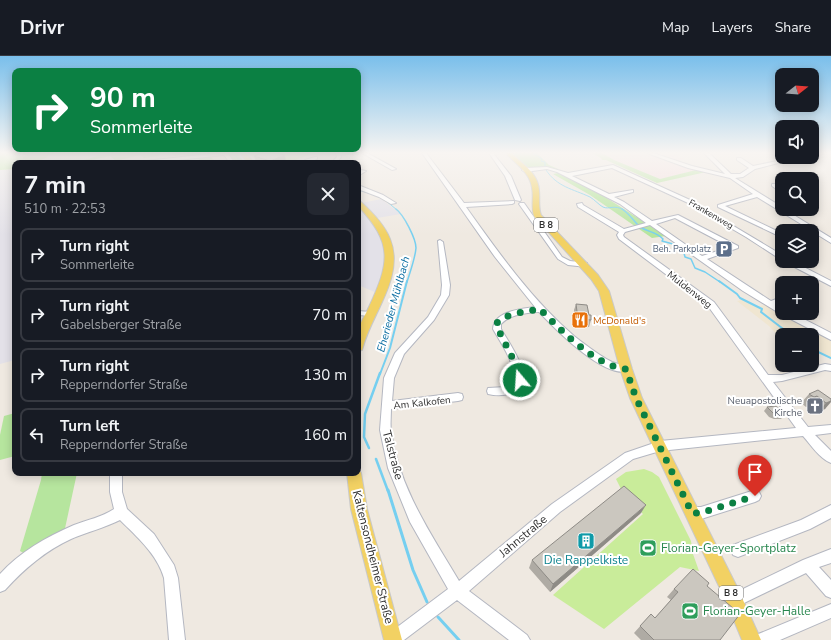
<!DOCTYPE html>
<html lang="en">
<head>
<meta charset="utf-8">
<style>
  :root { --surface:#171b24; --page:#242831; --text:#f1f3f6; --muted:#9ea1a6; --line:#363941 }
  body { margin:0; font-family:"Nunito Sans",sans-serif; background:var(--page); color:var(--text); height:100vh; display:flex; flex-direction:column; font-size:15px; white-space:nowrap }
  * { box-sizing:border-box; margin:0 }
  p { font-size:13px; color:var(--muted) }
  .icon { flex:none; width:22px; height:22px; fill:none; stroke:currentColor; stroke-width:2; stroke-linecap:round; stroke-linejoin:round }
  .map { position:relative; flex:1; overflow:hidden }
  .details { position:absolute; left:12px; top:104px; width:349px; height:316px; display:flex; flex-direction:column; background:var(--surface); border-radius:8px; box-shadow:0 2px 10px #0003 }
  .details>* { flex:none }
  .guide { position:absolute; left:12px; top:12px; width:349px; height:84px; border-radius:8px; box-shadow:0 2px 10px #0003; background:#0b8043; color:#fff; overflow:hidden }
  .needle { width:26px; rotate:73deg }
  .controls { position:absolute; left:775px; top:12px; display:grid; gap:8px }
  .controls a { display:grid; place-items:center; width:44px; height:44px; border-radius:8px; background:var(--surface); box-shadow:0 2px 10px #0003; font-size:20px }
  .pin { position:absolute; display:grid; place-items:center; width:34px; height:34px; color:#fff; margin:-41px -17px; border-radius:50% 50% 50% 0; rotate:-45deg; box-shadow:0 0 4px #0007 }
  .pin .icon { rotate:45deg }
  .me { position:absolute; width:44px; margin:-22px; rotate:342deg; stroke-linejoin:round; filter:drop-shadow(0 0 3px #0008) }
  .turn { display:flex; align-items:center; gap:14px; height:84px; padding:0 12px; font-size:18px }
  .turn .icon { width:52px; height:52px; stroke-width:2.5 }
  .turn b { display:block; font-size:28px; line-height:34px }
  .round { display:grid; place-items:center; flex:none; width:42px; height:42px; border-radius:8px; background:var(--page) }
  .head { display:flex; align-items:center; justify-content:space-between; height:68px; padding:0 12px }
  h1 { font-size:24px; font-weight:700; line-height:30px }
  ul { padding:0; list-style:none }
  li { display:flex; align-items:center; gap:12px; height:54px; margin:0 8px 6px; padding:0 4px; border:2px solid var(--line); border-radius:8px }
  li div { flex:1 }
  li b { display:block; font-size:15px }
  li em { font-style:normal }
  header { display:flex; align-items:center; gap:24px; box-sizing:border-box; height:56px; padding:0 20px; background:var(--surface); border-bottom:1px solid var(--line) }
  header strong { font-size:19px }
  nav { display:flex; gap:22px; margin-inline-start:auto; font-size:14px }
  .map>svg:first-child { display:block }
</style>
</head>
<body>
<header>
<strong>Drivr</strong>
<nav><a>Map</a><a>Layers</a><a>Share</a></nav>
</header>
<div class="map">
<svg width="831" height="584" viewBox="0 0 831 584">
  <rect width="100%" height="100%" fill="#efe9e1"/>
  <g fill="#e3e1e8">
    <path d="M56,97H110L111,99L79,107H35L50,98Z"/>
    <path d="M15,113V304L0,308V114Z"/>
    <path d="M381,143L401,158L371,163L379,175L388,203L377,237L358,229V152L365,151L362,147Z"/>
  </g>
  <path fill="#f0e6d1" d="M742,244L757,251L768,248L831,283V301L812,293V279H782V284L769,270L737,245Z"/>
  <path fill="#f5dfe0" d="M602,97H670L684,102L679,106L697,114L660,123L614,104Z"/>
  <g fill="#b6e59e">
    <path d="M0,97H56L47,100L48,101L34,107H15V113L0,114Z"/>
    <path d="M110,97H167L158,99L159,100L144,102L140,99L116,105L110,100L92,104L94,107L73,106L89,103L98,99L111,98Z"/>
    <path d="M171,97H237L245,107H234L225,98L209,99L217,107H204L197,102L196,100L187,101L183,98L175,100Z"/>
    <path d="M510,97H537L549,109L558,113H528Z"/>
    <path d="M592,97H602L614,104L660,123L696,114L706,116L657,127L606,104H602L601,102Z"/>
    <path d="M558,117L602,139L666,180L652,182L590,139L553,118Z"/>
    <path d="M15,357V400L0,404V379L4,360Z"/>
    <path d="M42,417H77L64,477L27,499L20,495L41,424Z"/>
  </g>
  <g fill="#c9ec9a">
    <path d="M247,97H308L311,98L288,107H255L252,106L257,104Z"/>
    <path d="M644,413L652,416L659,421L691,485L693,498L699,515L680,511L604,573L553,539L643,458L624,439L616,423L626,416Z"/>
  </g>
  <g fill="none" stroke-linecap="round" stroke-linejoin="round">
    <g stroke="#75cff0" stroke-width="1">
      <path d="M232,97L243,107"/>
      <path d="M533,97L542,103L541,105L545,106V111"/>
      <path d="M546,114C557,131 573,133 590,141C595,144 599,149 603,151C609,154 614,148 624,154"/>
      <path d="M358,134L372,138"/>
      <path d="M385,144L397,154"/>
    </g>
    <g stroke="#75cff0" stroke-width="1.5">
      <path d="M396,153C404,159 416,183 416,192C415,203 410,216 407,226"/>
      <path d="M622,153C631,159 635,167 640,171C648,176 657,176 663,183L662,185L673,188L681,193L680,195L684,197L685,201L691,203L695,212L705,216L720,226"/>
    </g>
    <g stroke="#75cff0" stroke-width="2">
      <path d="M719,225L737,238L740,242L762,253L761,256L791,279"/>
      <path d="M812,293L831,302"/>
      <path d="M380,318L390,292L407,225"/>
    </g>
    <g stroke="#75cff0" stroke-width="2.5">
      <path d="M369,392L364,381L365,358L380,317"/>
      <path d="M376,403L388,435"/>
    </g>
    <g stroke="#75cff0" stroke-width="3">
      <path d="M388,434L413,514L427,546"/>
      <path d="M438,561L459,584"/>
    </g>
    <g stroke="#b4b7c1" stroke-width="2">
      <g id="minor">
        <path d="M218,97H227L235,107H230L224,99L151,107H135L137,106Z"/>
        <path d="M336,97H340L341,101L336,107H331L337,101Z"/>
        <path d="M362,97H367L396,113L392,114Z"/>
        <path d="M422,97H426L464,147L514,145V147L512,148L466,151C498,196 531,243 574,280C586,289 598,299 612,306C617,308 623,309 629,311L631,313L629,315C604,323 555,273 539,256C527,257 510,258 501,268V273C511,290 525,309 524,329C517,339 500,341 488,338L487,335L488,332L506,331L514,327C516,308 502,289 493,273C494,255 521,253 535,251L495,201Z"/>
        <path d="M489,97H493L511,120L521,144L520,145L515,144L505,120Z"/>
        <path d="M647,97H653L692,110L725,118L704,97H709L731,118H740L749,112L737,104V102H741L753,110L782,104V106L755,113L743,121L735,122L782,151V153H784L831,182V187L805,171L794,175H785L801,168L757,141L725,150L781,177V179H777L718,151V149L753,138L730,122L688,112Z"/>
        <path d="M315,101H317V103L310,106V107H306L305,104Z"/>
        <path d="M613,109L690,144L782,199V204L780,203L746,181L686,146L612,112L572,120L609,138L633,134V136L614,141L624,146L652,165L678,159L738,190V192L707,203L771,245L782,241V246L777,248L782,252V257H792L831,277V284L779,257L743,235L650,169L625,176L623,179L624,181L714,246L768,319H782L825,308L831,309V315L825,314L782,325L773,326L808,371L831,369V377L815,379L831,395V407C820,403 811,389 803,380L660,395L633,403L560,456L469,535L527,579L530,584H509L457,544L404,584H386L388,578L448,533L410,466L388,412L380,374L384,322L395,297L428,261L441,239L442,229L438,185L440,184L443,186L450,229L449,239L434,264L404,298L394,322L392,345L458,337L462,338L463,341L462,344L458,345L391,353C391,360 390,368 391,375C398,430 431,478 459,525L552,448L625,397L660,385L796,372L708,250L619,183L617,179L619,176L578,151L577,148L582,147L583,149L624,173L646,167L620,148L557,116L547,113L525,116L522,114L525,112L547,111L568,117ZM675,162L730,191L702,200L656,168Z"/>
        <path d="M361,114L366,115L358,120V116Z"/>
        <path d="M772,128H776L782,132V137L772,130Z"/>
        <path d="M358,129L383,139L396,147L391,148L379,141L358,133Z"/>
        <path d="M520,147H524L562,201L570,205L587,207V211L568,209L558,203L519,148Z"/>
        <path d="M783,205H792L831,225V230Z"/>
        <path d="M358,255L371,256L375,258L371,260L358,259Z"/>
        <path d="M110,417H122V436L127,453L154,478L174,509L178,522L185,584H169L164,522C157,498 137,481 120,464C104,472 87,476 71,483C45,495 24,513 5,534L0,536V518C20,496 46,481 74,469C87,464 102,461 114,453L110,436Z"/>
        <path d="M755,434L759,436L761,440L759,444L755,446L701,463H692L688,461L686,457L688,453L692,451H701Z"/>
        <path d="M831,449V462L810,473L738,501L733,499L731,494L733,489L801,464Z"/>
        <path d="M831,493V507L819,511L831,524V542L826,540L806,517L744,547L732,546L727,544L725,539L727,534L732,532L743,533L803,504Z"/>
        <path d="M831,548V562L780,584H753L756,579Z"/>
      </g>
    </g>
    <g stroke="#c9c9c9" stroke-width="2">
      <g id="major">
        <path d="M240,97H246L254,107H248Z"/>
        <path d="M506,97H512C523,109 538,117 539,134C540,143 538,151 541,159L598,219L609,235L632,313L642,342L738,533L761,584H742L726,545L630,342L620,313L599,235L591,223L534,160C531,150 534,141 532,132C530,116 515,108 506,97Z"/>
        <path d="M358,144L360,145C372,156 384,168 390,183C405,220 372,257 363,291L362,294L358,295C358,289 357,282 358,276C359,268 366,258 369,251C390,206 393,187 358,150Z"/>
        <path d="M358,412L361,417L367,453L402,584H384L351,453L347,417H358Z"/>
      </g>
    </g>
    <use href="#minor" fill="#fff" fill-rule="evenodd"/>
    <use href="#major" fill="#f2d163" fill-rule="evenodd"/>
  </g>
  <g fill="#afaba4">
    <path d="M254,100L286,106L282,107H258L256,106Z"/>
    <path d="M576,248L589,259L591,264L589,271L576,269L574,254Z"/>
    <path d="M809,338L831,343L825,353L818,356L809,349L806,351L801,347Z"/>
    <path d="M767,351L785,358L781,363H774L769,361L764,355Z"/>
    <path d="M641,457L550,536L529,512L532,504Z"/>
    <path d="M707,530L720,584H641L634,577L651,558L655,562L671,544L667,541L674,533Z"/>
  </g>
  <g fill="#8e8b86">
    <path d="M285,99L286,106L282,107H270V105Z"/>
    <path d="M817,340L809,349L806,351L814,341Z"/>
    <path d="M831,345V346L825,353L818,356L826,347Z"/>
    <path d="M646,449L641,457L550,536L553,528Z"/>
  </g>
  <g fill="#cbc7bf" stroke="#8e8b86">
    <path d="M262,97H277L285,99L270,105L254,100Z"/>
    <path d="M576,248L587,249L589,259H591V264L578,263Z"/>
    <path d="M818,334L831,343V345L826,347L817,340L814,341L809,338Z"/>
    <path d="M775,350L779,352L785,358L778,359L773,357L767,351Z"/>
    <path d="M624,430L646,449L553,528L532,504Z"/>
    <path d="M693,513L709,527L707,530L740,558L720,584H654L640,570L651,558L655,562L678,536L674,533Z"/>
  </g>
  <linearGradient id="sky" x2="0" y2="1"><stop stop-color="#7abfeb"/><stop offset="0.54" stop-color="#f8f5f2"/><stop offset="1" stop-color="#f8f5f2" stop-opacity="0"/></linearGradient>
  <rect width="831" height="179" fill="url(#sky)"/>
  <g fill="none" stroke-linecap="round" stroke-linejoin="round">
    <path stroke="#0b8043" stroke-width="7" stroke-dasharray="0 12.6" d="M520,324L513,303L496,269C500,258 529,255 540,253C561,274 595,310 626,313L636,342L692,457H701L755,440"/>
  </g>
  <defs>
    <g id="parking-square" transform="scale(0.9)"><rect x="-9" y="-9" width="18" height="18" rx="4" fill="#5c6f8a" stroke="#fff"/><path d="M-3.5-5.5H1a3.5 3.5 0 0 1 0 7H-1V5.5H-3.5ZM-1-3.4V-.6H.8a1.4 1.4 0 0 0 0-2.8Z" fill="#fff"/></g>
    <g id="restaurant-square" transform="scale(0.9)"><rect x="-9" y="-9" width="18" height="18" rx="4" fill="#e8710a" stroke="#fff"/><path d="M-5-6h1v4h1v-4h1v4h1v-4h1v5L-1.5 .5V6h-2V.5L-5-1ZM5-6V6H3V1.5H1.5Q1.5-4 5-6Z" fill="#fff"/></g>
    <g id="church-square" transform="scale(0.9)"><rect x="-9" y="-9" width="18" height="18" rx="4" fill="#6b7280" stroke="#fff"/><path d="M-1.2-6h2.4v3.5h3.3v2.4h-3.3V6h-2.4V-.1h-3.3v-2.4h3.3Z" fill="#fff"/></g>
    <g id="building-square" transform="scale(0.9)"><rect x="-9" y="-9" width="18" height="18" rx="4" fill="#0f9aa8" stroke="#fff"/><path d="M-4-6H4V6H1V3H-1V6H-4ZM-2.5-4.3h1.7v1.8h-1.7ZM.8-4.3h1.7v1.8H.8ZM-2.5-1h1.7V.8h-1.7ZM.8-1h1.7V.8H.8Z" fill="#fff"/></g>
    <g id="stadium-square" transform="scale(0.9)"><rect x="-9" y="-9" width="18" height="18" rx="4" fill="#2e9e5b" stroke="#fff"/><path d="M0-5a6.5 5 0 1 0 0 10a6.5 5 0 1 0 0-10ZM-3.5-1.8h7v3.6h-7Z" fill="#fff"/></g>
  </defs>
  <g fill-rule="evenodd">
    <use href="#parking-square" x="724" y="193"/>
    <use href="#restaurant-square" x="580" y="264"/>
    <use href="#church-square" x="815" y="350"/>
    <use href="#building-square" x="586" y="485"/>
    <use href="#stadium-square" x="648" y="492"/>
    <use href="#stadium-square" x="690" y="555"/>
  </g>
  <g text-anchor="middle" stroke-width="4" stroke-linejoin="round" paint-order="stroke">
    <g font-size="9" fill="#2e2e2e" stroke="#fff">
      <text transform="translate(711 158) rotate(30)" y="3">Frankenweg</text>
    </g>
    <g fill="#fff" stroke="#6d6d6d" stroke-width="1">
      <rect x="534" y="162" width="24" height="14" rx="3"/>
      <rect x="719" y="530" width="24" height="14" rx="3"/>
    </g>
    <g font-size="9" font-weight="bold" fill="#2e2e2e">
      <text x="546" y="172">B 8</text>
      <text x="731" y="540">B 8</text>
    </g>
    <g font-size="9" fill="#4e5e75" stroke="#fff" text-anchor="end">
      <text x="711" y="196">Beh. Parkplatz</text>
    </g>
    <g font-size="10" fill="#2e2e2e" stroke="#fff">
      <text transform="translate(690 233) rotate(38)" y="4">Muldenweg</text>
      <text transform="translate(422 346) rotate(-6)" y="4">Am Kalkofen</text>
    </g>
    <g font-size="10" fill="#c56008" stroke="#fff" text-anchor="start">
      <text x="593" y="268">McDonald's</text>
    </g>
    <g font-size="10" fill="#5b616d" stroke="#fff" text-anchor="end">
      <text x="802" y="348">Neuapostolische<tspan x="802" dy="12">Kirche</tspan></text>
    </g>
    <g font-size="11" font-style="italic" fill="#0d6fa3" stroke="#fff">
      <text transform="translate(393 248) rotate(-75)" y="4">Eherieder Mühlbach</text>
    </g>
    <g font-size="12" fill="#2e2e2e" stroke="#fff">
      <text transform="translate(393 399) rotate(75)" y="4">Talstraße</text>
      <text transform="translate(523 480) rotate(-40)" y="4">Jahnstraße</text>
      <text transform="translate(373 501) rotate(76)" y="4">Kaltensondheimer Straße</text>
    </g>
    <g font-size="12" fill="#27864d" stroke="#fff" text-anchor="start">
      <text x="661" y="496">Florian-Geyer-Sportplatz</text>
      <text x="703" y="559">Florian-Geyer-Halle</text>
    </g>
    <g font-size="12" fill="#0d838f" stroke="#fff">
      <text x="586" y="508">Die Rappelkiste</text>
    </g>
  </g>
</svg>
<div class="controls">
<a><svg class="needle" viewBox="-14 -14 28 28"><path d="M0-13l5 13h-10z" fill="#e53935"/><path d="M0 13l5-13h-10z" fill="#9ea1a6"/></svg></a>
<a><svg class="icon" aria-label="sound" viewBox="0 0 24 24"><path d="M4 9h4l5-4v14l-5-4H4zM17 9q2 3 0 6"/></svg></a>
<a><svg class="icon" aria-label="search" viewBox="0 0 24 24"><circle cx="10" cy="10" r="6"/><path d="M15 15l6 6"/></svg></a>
<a><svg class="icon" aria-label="layers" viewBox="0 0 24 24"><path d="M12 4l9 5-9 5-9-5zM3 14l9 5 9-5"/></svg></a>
<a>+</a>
<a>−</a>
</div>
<div class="pin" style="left:755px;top:440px;background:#d93025"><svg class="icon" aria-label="arrive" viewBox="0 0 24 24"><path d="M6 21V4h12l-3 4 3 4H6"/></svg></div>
<svg class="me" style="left:520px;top:324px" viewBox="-20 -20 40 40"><circle r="17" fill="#0b8043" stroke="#fff" stroke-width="3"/><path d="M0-11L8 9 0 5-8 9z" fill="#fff"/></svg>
<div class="guide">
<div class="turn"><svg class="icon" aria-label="right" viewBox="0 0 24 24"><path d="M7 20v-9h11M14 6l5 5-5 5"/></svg><div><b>90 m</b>Sommerleite</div></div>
</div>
<section class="details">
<div class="head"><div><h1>7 min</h1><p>510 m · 22:53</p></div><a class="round"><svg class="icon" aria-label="close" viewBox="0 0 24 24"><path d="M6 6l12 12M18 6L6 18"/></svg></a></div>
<ul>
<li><svg class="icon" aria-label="right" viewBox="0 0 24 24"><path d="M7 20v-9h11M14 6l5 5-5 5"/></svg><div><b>Turn right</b><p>Sommerleite</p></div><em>90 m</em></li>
<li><svg class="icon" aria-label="right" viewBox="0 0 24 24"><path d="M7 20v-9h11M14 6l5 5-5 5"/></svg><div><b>Turn right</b><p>Gabelsberger Straße</p></div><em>70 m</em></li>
<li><svg class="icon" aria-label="right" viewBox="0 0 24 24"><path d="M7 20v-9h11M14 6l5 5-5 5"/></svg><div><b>Turn right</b><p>Repperndorfer Straße</p></div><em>130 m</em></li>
<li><svg class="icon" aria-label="left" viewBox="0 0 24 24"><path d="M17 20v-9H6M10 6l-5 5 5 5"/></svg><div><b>Turn left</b><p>Repperndorfer Straße</p></div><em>160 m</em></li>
</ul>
</section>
</div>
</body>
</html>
